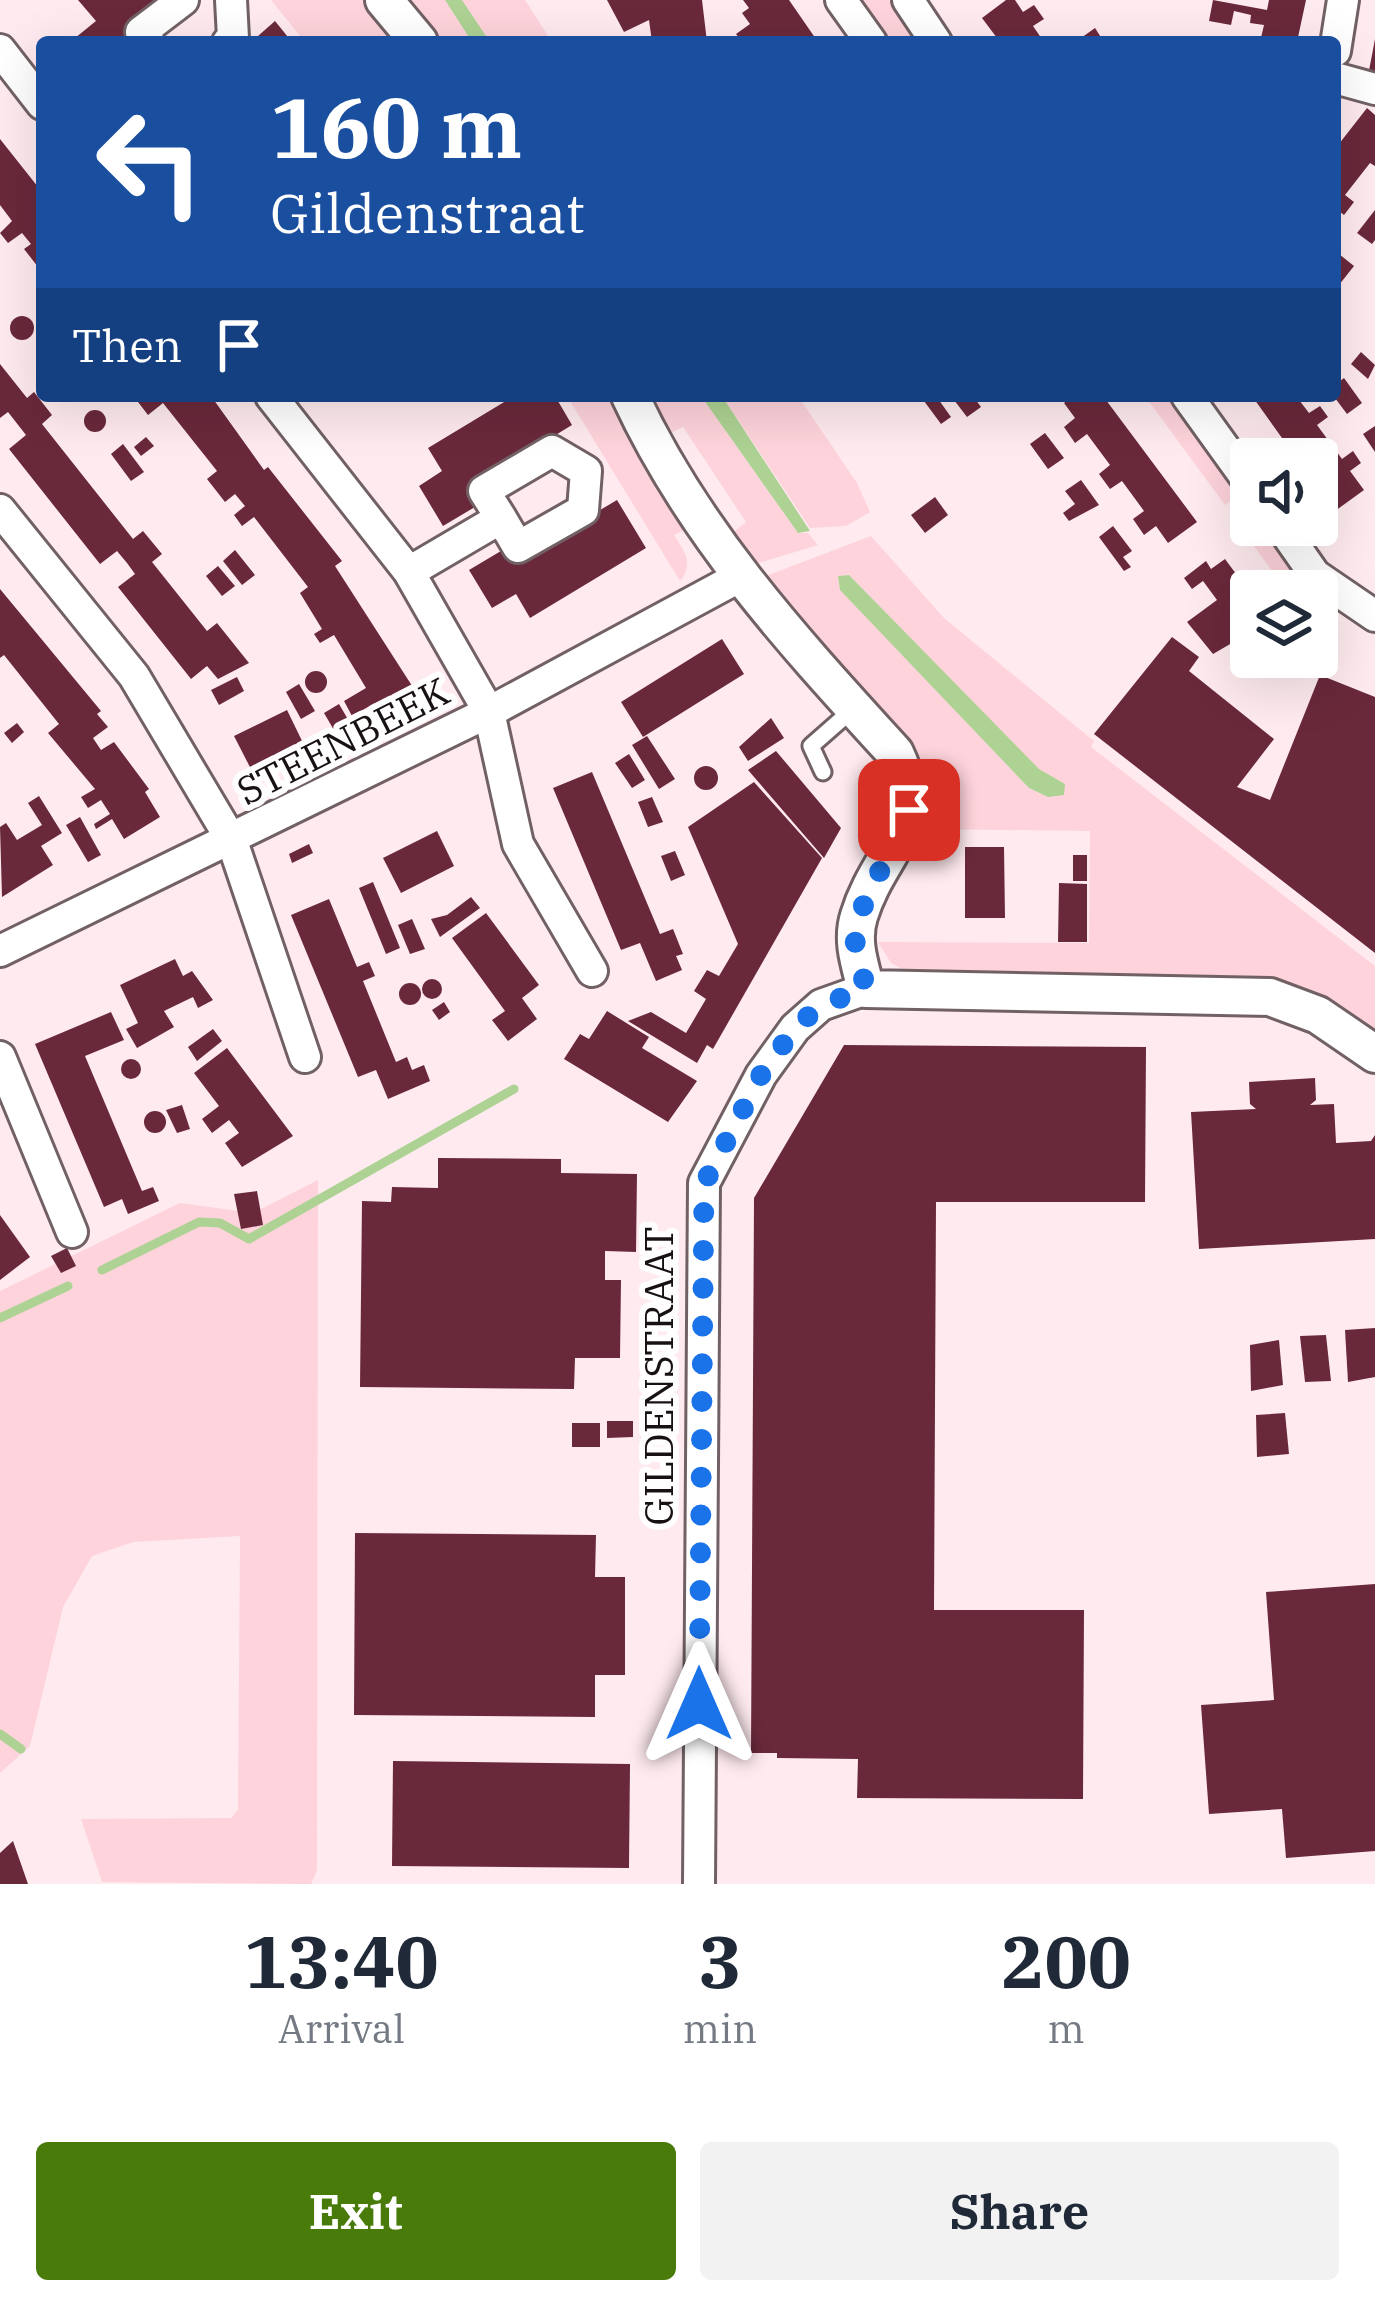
<!DOCTYPE html>
<html lang="en">
<head>
<meta charset="utf-8">
<style>
  :root { --surface:#fff; --page:#f2f2f3; --text:#1f2937; --muted:#747a83; --accent:#487b09 }
  body { margin:0; font-family:"IBM Plex Serif",serif; background:var(--page); color:var(--text); height:100vh; display:flex; flex-direction:column; font-size:45px; white-space:nowrap }
  * { box-sizing:border-box; margin:0 }
  p { font-size:39px; color:var(--muted) }
  .icon { flex:none; width:66px; height:66px; fill:none; stroke:currentColor; stroke-width:2; stroke-linecap:round; stroke-linejoin:round }
  .map { position:relative; height:1884px; overflow:hidden }
  .sheet { display:flex; flex-direction:column; background:var(--surface); flex:1 }
  .sheet>* { flex:none }
  .hud { position:absolute; left:36px; top:36px; width:1305px; height:366px; border-radius:12px; box-shadow:0 12px 48px #0002; background:#1a4fa0; color:#fff; overflow:hidden }
  .fabs { position:absolute; left:1230px; top:438px; display:grid; gap:24px }
  .fabs a { display:grid; place-items:center; width:108px; height:108px; border-radius:12px; background:var(--surface); box-shadow:0 12px 48px #0002; font-size:60px }
  .pin { position:absolute; display:grid; place-items:center; width:102px; height:102px; color:#fff; margin:-51px; border-radius:24px; box-shadow:0 6px 18px #0006 }
  .me { position:absolute; width:132px; margin:-66px; rotate:0deg; stroke-linejoin:round; filter:drop-shadow(0 0 9px #0008) }
  .turn { display:flex; align-items:center; gap:42px; height:252px; padding:0 36px; font-size:54px }
  .turn .icon { width:156px; height:156px; stroke-width:2.5 }
  .turn b { display:block; font-size:84px; line-height:102px }
  .then { display:flex; align-items:center; height:114px; padding:0 36px; background:#0003; gap:24px; font-size:45px }
  .eta { display:flex; justify-content:space-evenly; align-items:center; height:204px; text-align:center }
  .eta b { font-size:72px; font-weight:700; line-height:84px }
  .button { display:flex; gap:24px; margin-top:auto; padding:24px 36px }
  .button a { flex:1; height:138px; border-radius:12px; background:var(--accent); color:#fff; font-size:48px; font-weight:700; line-height:138px; text-align:center }
  .button a+a { background:var(--page); color:var(--text) }
  .map>svg:first-child { display:block }
</style>
</head>
<body>
<div class="map">
<svg width="1375" height="1884" viewBox="0 0 1375 1884">
  <rect width="100%" height="100%" fill="#ffebef"/>
  <g fill="#fed3db" fill-rule="evenodd">
    <path d="M271,0H365L399,42H305Z"/>
    <path d="M406,0H445L472,42H439Z"/>
    <path d="M462,0H525L552,42H490Z"/>
    <path d="M850,0H889L919,42H879Z"/>
    <path d="M567,396H611L684,530L674,535C685,552 694,563 680,581Z"/>
    <path d="M648,396H701L798,533H808L818,545L752,565L729,536L746,522L683,427L667,435Z"/>
    <path d="M722,396H798L857,483L870,512L846,526L810,528Z"/>
    <path d="M1145,396H1171L1241,493L1225,505Z"/>
    <path d="M1251,517V525H1265L1300,574L1284,587L1239,526Z"/>
    <path d="M871,536L944,618L1094,741L1091,747L1375,966V1034L1266,982L916,976L891,963L878,942L1089,943L1090,831L922,829L919,769L761,578ZM849,575L1039,770L1065,784L1041,794L1029,788L840,589L838,576Z"/>
    <path d="M318,1180L317,1871L311,1884L102,1882L81,1819L231,1818L238,1810L240,1536L133,1542L92,1556L63,1607L30,1746L0,1773V1291L180,1203L253,1213Z"/>
  </g>
  <g fill="#add293">
    <path d="M445,0H462L490,42H472Z"/>
    <path d="M701,396H722L810,531L798,533Z"/>
    <path d="M849,575L1039,769L1065,784L1064,795L1048,797L1029,788L840,590L838,576Z"/>
  </g>
  <g fill="none" stroke-linecap="round" stroke-linejoin="round">
    <g stroke="#add293" stroke-width="9">
      <path d="M102,1270L199,1222L220,1223L249,1239L514,1089"/>
      <path d="M0,1318L68,1286"/>
      <path d="M0,1734L21,1749"/>
    </g>
  </g>
  <g fill="#6a293b">
    <path d="M78,0H166L136,42H78L75,38L96,21Z"/>
    <path d="M607,0H702L707,42H652L649,20L624,32Z"/>
    <path d="M743,0H789L818,42H742L736,34L750,24L742,13L749,8Z"/>
    <path d="M1006,0H1015L1023,12L1034,5L1044,19L1033,26L1044,42H1000L982,18Z"/>
    <path d="M1213,0L1267,10L1269,0H1306L1297,42H1260L1264,25L1250,23L1251,15L1234,11L1231,25L1209,21Z"/>
    <path d="M275,21L292,42H251Z"/>
    <path d="M1095,28L1104,42H1084L1081,38Z"/>
    <path d="M1375,39V77L1368,76Z"/>
    <path d="M1367,108L1375,115V166L1370,163L1345,195L1354,202L1344,215L1335,208V149Z"/>
    <path d="M0,139L42,192V272L24,249L31,244L22,233L8,243L0,233L12,221L0,205Z"/>
    <path d="M1375,210V240L1372,244L1357,233Z"/>
    <path d="M1339,254L1354,266L1335,290V259Z"/>
    <circle cx="22" cy="328" r="12"/>
    <path d="M1361,352L1375,365L1368,379L1351,364Z"/>
    <path d="M0,364L27,398L34,392L52,415L42,424L133,539L143,531L162,554L152,562L207,631L217,623L249,663L218,679L207,666L191,679L118,587L135,574L127,563L117,551L100,564L9,449L26,435L8,412L0,418Z"/>
    <path d="M1344,378L1362,403L1347,414L1335,398V385Z"/>
    <path d="M146,396H211L264,470L268,467L342,561L335,566L416,692L381,713L375,703L352,716L344,701L366,688L334,635L320,643L314,634L322,629L300,593L308,587L254,517L242,526L234,515L245,506L235,494L225,502L207,479L217,471L163,403L148,415L138,402Z"/>
    <path d="M514,396H555L572,425L470,487L480,504L443,526L419,486L442,471L428,448Z"/>
    <path d="M936,396L951,417L941,424L924,401Z"/>
    <path d="M951,396H973L981,407L967,417Z"/>
    <path d="M1073,396H1103L1197,522L1168,543L1156,526L1144,535L1133,519L1144,511L1122,481L1110,489L1099,474L1110,465L1087,434L1075,443L1064,427L1075,418L1064,403Z"/>
    <path d="M1252,396H1296L1309,413L1320,406L1328,417L1317,425L1342,459L1353,451L1361,463L1350,471L1364,490L1335,511L1317,487V459H1297Z"/>
    <circle cx="95" cy="421" r="11"/>
    <path d="M1375,426V452L1363,434Z"/>
    <path d="M1045,433L1064,458L1048,469L1030,444Z"/>
    <path d="M146,437L154,446L141,456L134,447Z"/>
    <path d="M123,444L144,472L131,481L111,454Z"/>
    <path d="M1081,480L1099,505L1069,521L1063,513L1075,504L1065,491Z"/>
    <path d="M935,497L948,515L925,533L911,515Z"/>
    <path d="M617,500L646,548L530,618L516,594L492,608L469,570L506,548L514,561Z"/>
    <path d="M1113,526L1132,551L1123,557L1131,567L1124,571L1099,537Z"/>
    <path d="M235,550L255,575L242,585L223,561Z"/>
    <path d="M1225,559L1251,594V612L1235,624L1244,636L1213,654L1187,622L1217,600L1203,581L1192,589L1184,578L1206,561L1211,569Z"/>
    <path d="M218,566L235,586L222,596L206,576Z"/>
    <path d="M0,589L101,711L97,714L108,727L93,738L101,750L114,742L149,789L145,792L160,817L124,839L112,819L96,829L94,824L110,814L101,800L88,808L81,797L95,789L48,733L59,724L4,655L0,658Z"/>
    <path d="M1172,637L1199,657L1189,671L1274,739L1237,787L1270,800L1320,675L1375,697V953L1094,734Z"/>
    <path d="M722,639L744,674L643,737L621,702Z"/>
    <circle cx="316" cy="682" r="11"/>
    <path d="M237,677L244,691L219,705L211,690Z"/>
    <path d="M299,684L315,711L301,719L286,692Z"/>
    <path d="M339,704L353,728L338,737L324,713Z"/>
    <path d="M287,710L305,747L253,773L234,736Z"/>
    <path d="M771,718L784,738L748,761L739,747Z"/>
    <path d="M17,723L24,732L12,743L4,733Z"/>
    <path d="M647,736L675,779L659,789L632,745Z"/>
    <path d="M776,751L841,828L824,858L748,770Z"/>
    <path d="M629,754L645,780L632,788L615,763Z"/>
    <circle cx="706" cy="778" r="12"/>
    <path d="M592,772L660,934L673,929L683,954L676,956L682,970L656,981L640,943L621,950L553,788Z"/>
    <path d="M754,782L822,858L713,1049L707,1045L697,1063L628,1021L651,1012L686,1033L706,999L694,991L707,970L719,976L738,944L688,827Z"/>
    <path d="M39,796L62,833L41,846L53,865L2,897L0,827L6,823L17,840L42,825L28,803Z"/>
    <path d="M652,797L663,822L648,827L638,802Z"/>
    <path d="M80,817L101,855L88,862L66,825Z"/>
    <path d="M437,831L454,866L401,893L383,858Z"/>
    <path d="M309,844L313,853L292,863L289,854Z"/>
    <path d="M965,847H1004L1005,918H965Z"/>
    <path d="M675,851L685,875L671,881L661,856Z"/>
    <rect x="1073" y="855" width="14" height="26"/>
    <path d="M373,882L400,948L386,954L359,888Z"/>
    <path d="M1059,883L1087,884V942H1058Z"/>
    <path d="M471,897L480,908L440,937L431,919L447,915Z"/>
    <path d="M329,899L357,967L369,962L375,976L363,981L396,1062L407,1057L412,1070L424,1065L430,1081L388,1099L376,1070L358,1077L291,915Z"/>
    <path d="M486,913L539,985L522,998L537,1019L508,1041L492,1020L505,1011L452,938Z"/>
    <path d="M412,919L425,949L410,954L398,925Z"/>
    <path d="M175,959L183,976L192,971L213,1000L198,1008L193,997L164,1011L174,1027L137,1048L126,1029L138,1023L120,985Z"/>
    <circle cx="432" cy="989" r="10"/>
    <circle cx="410" cy="994" r="11"/>
    <path d="M444,1002L450,1012L439,1020L432,1010Z"/>
    <path d="M607,1011L649,1037L642,1048L697,1081L668,1122L564,1059L580,1034L589,1039Z"/>
    <path d="M111,1012L124,1040L85,1056L142,1191L153,1187L159,1201L128,1214L122,1199L104,1207L35,1044Z"/>
    <path d="M213,1029L222,1041L197,1061L188,1047Z"/>
    <path d="M844,1045L1146,1047L1145,1202H936L934,1610H1084L1083,1799L857,1798L858,1759L777,1758V1753H751L754,1198Z"/>
    <path d="M227,1048L293,1136L242,1167L225,1143L239,1133L229,1120L212,1133L202,1119L219,1106L194,1073Z"/>
    <circle cx="131" cy="1069" r="10"/>
    <path d="M1315,1078L1316,1100L1310,1105L1334,1104L1336,1143L1371,1141L1375,1135V1239L1199,1249L1191,1112L1256,1109L1250,1104L1249,1082Z"/>
    <path d="M182,1105L190,1129L177,1133L166,1110Z"/>
    <circle cx="155" cy="1122" r="11"/>
    <path d="M438,1158L561,1159V1173L637,1174L636,1252L605,1251V1280H621L620,1358H575L574,1389L360,1387L362,1201L391,1202L392,1187L438,1188Z"/>
    <path d="M257,1191L263,1225L241,1229L234,1194Z"/>
    <path d="M0,1215L30,1257L0,1280Z"/>
    <path d="M67,1248L76,1266L61,1273L51,1256Z"/>
    <path d="M1375,1328V1377L1348,1382L1345,1330Z"/>
    <path d="M1326,1335L1331,1381L1305,1382L1300,1336Z"/>
    <path d="M1279,1340L1283,1385L1251,1391L1250,1345Z"/>
    <path d="M1285,1413L1289,1454L1257,1457L1256,1415Z"/>
    <path d="M607,1421H633V1437L607,1438Z"/>
    <rect x="572" y="1423" width="28" height="24"/>
    <path d="M355,1533L596,1535L595,1577H625V1675H595V1717L354,1715Z"/>
    <path d="M1375,1584V1851L1286,1858L1282,1809L1209,1814L1201,1705L1274,1700L1266,1592Z"/>
    <path d="M393,1761L630,1764L629,1868L392,1866Z"/>
    <path d="M13,1841L28,1884H0V1853Z"/>
  </g>
  <g fill="none" stroke-linecap="round" stroke-linejoin="round">
    <g stroke="#716164" stroke-width="21">
      <path id="service" d="M823,772L811,746L852,710"/>
    </g>
    <g stroke="#716164" stroke-width="36">
      <g id="minor">
        <path d="M841,0L871,42"/>
        <path d="M908,0L936,42"/>
        <path d="M149,42L141,32L183,0"/>
        <path d="M228,42L233,38L231,0"/>
        <path d="M0,50L42,104"/>
        <path d="M1335,51L1343,0"/>
        <path d="M1335,78L1375,89"/>
        <path d="M271,396L409,572L489,712L518,844L592,971"/>
        <path d="M1187,396L1251,485"/>
        <path d="M0,510L134,676L232,841L305,1057"/>
        <path d="M1280,525L1315,575L1375,616"/>
        <path d="M409,572L501,518L484,491L552,451L586,471L583,510L518,547L501,518"/>
        <path d="M0,951L489,712L739,577"/>
        <path d="M0,1057L72,1232"/>
        <path d="M699,1884L704,1183L761,1075L795,1028L821,1005L866,989"/>
      </g>
    </g>
    <g stroke="#716164" stroke-width="42">
      <g id="tertiary">
        <path d="M384,0L419,42"/>
        <path d="M630,396C694,534 793,641 895,753C931,828 879,850 859,916C851,941 860,965 866,989L1270,997L1318,1015L1375,1054"/>
      </g>
    </g>
    <use href="#service" stroke="#fff" stroke-width="15"/>
    <use href="#minor" stroke="#fff" stroke-width="30"/>
    <use href="#tertiary" stroke="#fff" stroke-width="36"/>
  </g>
  <g fill="none" stroke-linecap="round" stroke-linejoin="round">
    <path stroke="#1a73e8" stroke-width="21" stroke-dasharray="0 37.8" d="M699,1704L704,1184L761,1075L795,1028L821,1005L866,989L855,944L859,915L909,810"/>
  </g>
  <g text-anchor="middle" stroke-width="12" stroke-linejoin="round" paint-order="stroke">
    <g font-size="39" fill="#171112" stroke="#fefefe">
      <text transform="translate(343 741) rotate(-27)" y="14">STEENBEEK</text>
      <text transform="translate(659 1376) rotate(-90)" y="14">GILDENSTRAAT</text>
    </g>
  </g>
</svg>
<div class="fabs">
<a><svg class="icon" aria-label="sound" viewBox="0 0 24 24"><path d="M4 9h4l5-4v14l-5-4H4zM17 9q2 3 0 6"/></svg></a>
<a><svg class="icon" aria-label="layers" viewBox="0 0 24 24"><path d="M12 4l9 5-9 5-9-5zM3 14l9 5 9-5"/></svg></a>
</div>
<div class="pin" style="left:909px;top:810px;background:#d93025"><svg class="icon" aria-label="arrive" viewBox="0 0 24 24"><path d="M6 21V4h12l-3 4 3 4H6"/></svg></div>
<svg class="me" style="left:699px;top:1704px" viewBox="-20 -20 40 40"><path d="M0-17L14 15 0 8-14 15z" fill="#1a73e8" stroke="#fff" stroke-width="4"/></svg>
<div class="hud">
<div class="turn"><svg class="icon" aria-label="left" viewBox="0 0 24 24"><path d="M17 20v-9H6M10 6l-5 5 5 5"/></svg><div><b>160 m</b>Gildenstraat</div></div>
<div class="then">Then<svg class="icon" aria-label="arrive" viewBox="0 0 24 24"><path d="M6 21V4h12l-3 4 3 4H6"/></svg></div>
</div>
</div>
<section class="sheet">
<div class="eta">
<div><b>13:40</b><p>Arrival</p></div>
<div><b>3</b><p>min</p></div>
<div><b>200</b><p>m</p></div>
</div>
<div class="button"><a>Exit</a><a>Share</a></div>
</section>
</body>
</html>
